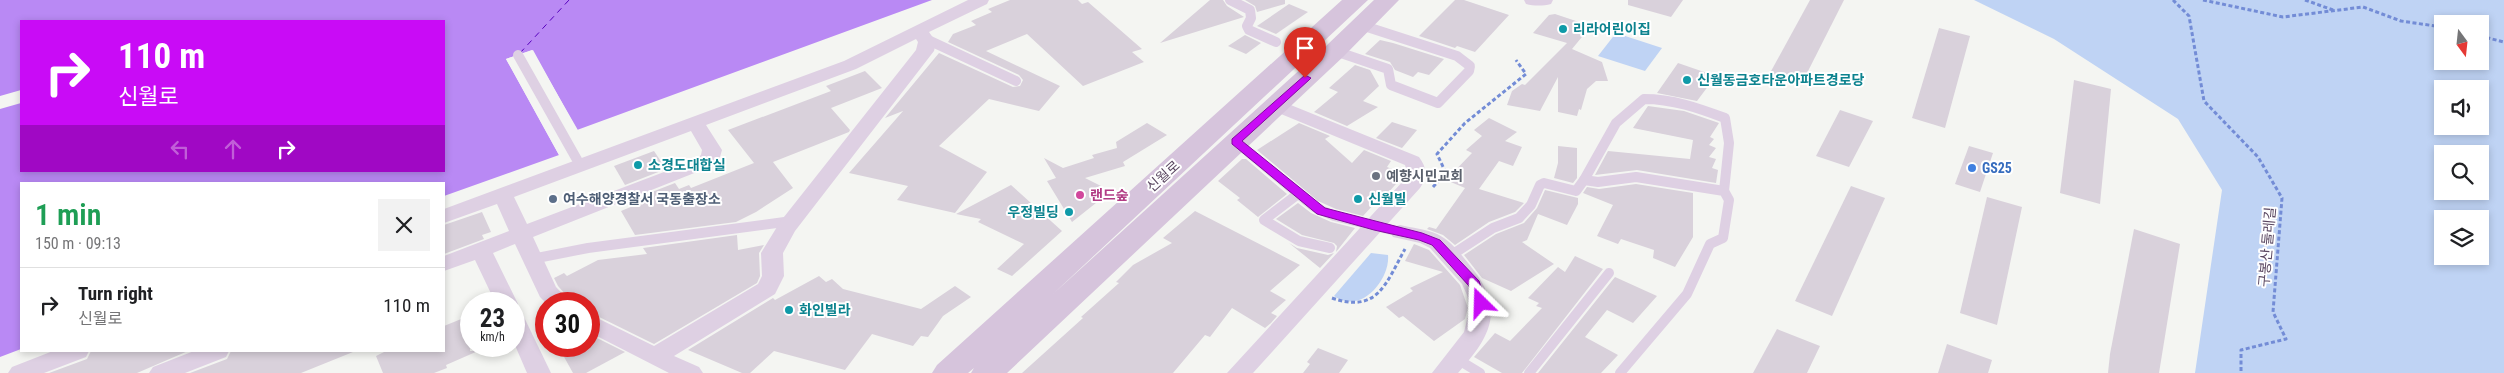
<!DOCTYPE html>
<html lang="en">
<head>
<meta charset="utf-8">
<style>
  :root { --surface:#fff; --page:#f2f2f2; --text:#202124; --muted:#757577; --line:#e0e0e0 }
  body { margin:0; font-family:"Roboto Condensed","Noto Sans KR",sans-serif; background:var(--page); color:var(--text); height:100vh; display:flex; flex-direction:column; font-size:19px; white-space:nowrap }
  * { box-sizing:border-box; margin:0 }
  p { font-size:16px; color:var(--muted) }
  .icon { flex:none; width:28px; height:28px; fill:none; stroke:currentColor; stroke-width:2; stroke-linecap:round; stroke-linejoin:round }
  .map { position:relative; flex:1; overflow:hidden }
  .panel { position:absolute; left:20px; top:182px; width:425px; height:170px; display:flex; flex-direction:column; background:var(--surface); border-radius:0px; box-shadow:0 2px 8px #0003 }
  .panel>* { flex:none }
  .banner { position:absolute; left:20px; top:20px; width:425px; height:152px; border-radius:0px; box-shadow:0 2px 8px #0003; background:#c90bf6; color:#fff; overflow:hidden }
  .needle { width:32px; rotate:165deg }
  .buttons { position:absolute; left:2434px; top:15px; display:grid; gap:10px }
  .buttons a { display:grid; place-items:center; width:55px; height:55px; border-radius:0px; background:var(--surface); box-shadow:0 2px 8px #0003; font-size:25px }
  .speed { position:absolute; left:460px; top:292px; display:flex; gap:10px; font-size:25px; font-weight:700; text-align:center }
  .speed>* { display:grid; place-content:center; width:65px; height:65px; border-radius:50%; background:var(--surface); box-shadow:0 2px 8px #0003; line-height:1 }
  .speed small { font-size:12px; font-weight:400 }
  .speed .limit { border:8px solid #d22; background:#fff; color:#111 }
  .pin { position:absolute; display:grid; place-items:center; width:42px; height:42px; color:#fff; margin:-51px -21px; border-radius:50% 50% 50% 0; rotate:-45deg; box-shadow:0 0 5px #0007 }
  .pin .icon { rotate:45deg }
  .me { position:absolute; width:55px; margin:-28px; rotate:338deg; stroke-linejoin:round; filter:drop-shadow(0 0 4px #0008) }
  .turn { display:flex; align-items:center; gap:18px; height:105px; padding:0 15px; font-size:22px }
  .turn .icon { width:65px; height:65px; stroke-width:2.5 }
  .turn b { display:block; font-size:35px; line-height:42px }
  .lanes { display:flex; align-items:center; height:48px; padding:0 15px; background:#0003; justify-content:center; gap:25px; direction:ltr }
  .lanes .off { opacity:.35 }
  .round { display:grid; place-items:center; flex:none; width:52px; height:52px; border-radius:0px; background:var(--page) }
  .head { display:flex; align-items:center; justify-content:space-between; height:85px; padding:0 15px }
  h1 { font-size:30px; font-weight:600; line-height:38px; color:#1e9e55 }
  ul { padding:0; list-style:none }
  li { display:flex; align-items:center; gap:15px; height:75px; padding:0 15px; border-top:1px solid var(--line) }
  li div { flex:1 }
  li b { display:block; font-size:19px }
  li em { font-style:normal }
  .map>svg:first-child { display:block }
</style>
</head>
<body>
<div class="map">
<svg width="2504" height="373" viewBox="0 0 2504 373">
  <rect width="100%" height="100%" fill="#f4f5f2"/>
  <g fill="#bfd3f4" fill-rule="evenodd">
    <path d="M1974,0H2504V373H2195L2222,190L2178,119L2054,39ZM2442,24H2480V61H2442ZM2442,89H2480V126H2442ZM2442,154H2480V191H2442ZM2442,219H2480V256H2442Z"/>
    <path d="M1616,33L1662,48L1645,71L1598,56Z"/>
    <path d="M1371,253L1388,255C1390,276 1368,306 1345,301C1341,300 1337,298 1334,296Z"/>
  </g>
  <path fill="#b989f4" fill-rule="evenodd" d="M0,0H932L577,130L533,50L506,59L559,155L444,196V184H21V349L0,357ZM21,21H444V171H21Z"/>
  <g fill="#f4f5f2">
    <path d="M532,50L579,132L575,131L531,53L509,61L561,154L559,155L506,59Z"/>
    <path d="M21,90V103L0,109V96Z"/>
  </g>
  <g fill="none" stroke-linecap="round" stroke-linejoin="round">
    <path stroke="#5600bd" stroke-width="1" stroke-dasharray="6 5" stroke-linecap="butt" d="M520,53L569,0"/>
  </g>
  <g fill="#d9d1db">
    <path d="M1010,0H1078L1082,4L1088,2L1142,49L1132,52L1144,62L1083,86L1027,34L986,51L1060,86L1039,111L989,99L939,146L987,172L955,213L897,200L908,186L849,173L903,111L885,118L939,53L1013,87L1020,86L1023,80L1019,75L948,42L953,34L976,25L971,21L992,12L988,9Z"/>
    <path d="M1210,0H1223L1227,6L1244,17L1160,43Z"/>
    <path d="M1245,0H1285V4L1257,12L1255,6Z"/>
    <path d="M1455,0H1464L1509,15L1475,52L1457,46L1455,48L1419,36Z"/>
    <path d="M1628,0H1683L1671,17L1628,5Z"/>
    <path d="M1810,0H1844L1802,83L1770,73Z"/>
    <path d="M1289,4L1308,12L1276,34L1257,26Z"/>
    <path d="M1555,14L1591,26L1572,49L1602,62L1608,81H1596L1587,89L1581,110L1579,109L1577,116L1558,112V77L1540,111L1507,105L1512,91L1522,84L1525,85L1567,43L1533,33L1549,15Z"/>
    <path d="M1939,28L1970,36L1945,128L1912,118Z"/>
    <path d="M1245,35L1261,43L1246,54L1228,46Z"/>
    <path d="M1380,40L1393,43L1444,59L1429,75L1418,72L1413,77L1395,70L1390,62L1365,54Z"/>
    <path d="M1678,63L1707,73L1701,82L1709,85L1697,101L1657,93Z"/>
    <path d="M1355,65L1370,70L1379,86L1363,101L1378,107L1347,126L1314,112L1338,92L1329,88Z"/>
    <path d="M865,71L882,88L831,108L850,130L849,132L773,162L793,188L756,212L736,222L635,235L621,211L638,204L634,199L675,183L679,189L689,185L691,188L754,163L728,130L831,91L826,86Z"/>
    <path d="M2074,80L2111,89L2100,204L2060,193Z"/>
    <path d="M1648,106L1684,111L1719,123L1710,137L1714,139L1709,145L1716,148L1709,157L1716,159L1712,168L1718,170L1716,183L1637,170L1595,175L1608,151L1690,159L1693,140L1633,128Z"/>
    <path d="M1840,110L1873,121L1849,167L1816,156Z"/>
    <path d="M1489,118L1517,132L1505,141L1522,147L1513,166L1499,161L1479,189L1524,203L1515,212L1489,222L1455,245L1443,235L1427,229L1429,227L1436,229L1465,188L1446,180L1472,153L1466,150L1482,136L1474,130Z"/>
    <path d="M1392,122L1417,130L1402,148L1376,138Z"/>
    <path d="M1147,123L1167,135L1123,162L1125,166L1085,178L1103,187L1093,195L1101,199L1072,222L1047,181L1056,178L1044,158L1063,168L1094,158L1092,155L1117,148L1116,142Z"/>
    <path d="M1299,123L1330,136L1325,139L1352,163L1364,150L1391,161L1387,167L1404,174L1403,176L1388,193L1385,192L1363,216L1336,209L1318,201L1257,150Z"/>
    <path d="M1558,146L1577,148V178L1573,183L1554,178L1558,163Z"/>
    <path d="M1969,146L1993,153L1980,192L1955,184Z"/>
    <path d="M654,151L666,169L625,185L614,166Z"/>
    <path d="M1242,159H1246L1287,194L1258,217L1237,200L1240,198L1218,181Z"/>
    <path d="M1636,184L1693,193V237L1675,267L1653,258L1654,250L1621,239L1618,244L1597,236L1613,205L1583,193L1587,187L1599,189Z"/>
    <path d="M1011,185L1062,231L1012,276L997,269L1024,244L978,222L981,219L956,214Z"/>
    <path d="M1851,186L1885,198L1832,316L1795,301Z"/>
    <path d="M1545,190L1578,198V204L1567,225L1538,214L1527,240L1522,242L1554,264L1511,291L1482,278L1464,255L1496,234L1524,223L1537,208Z"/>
    <path d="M1987,197L2022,207L1997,325L1960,313Z"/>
    <path d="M1298,203L1311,213L1331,222L1355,228L1336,252L1337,246L1334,243L1302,235L1276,219Z"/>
    <path d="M1195,211L1300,265L1270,291L1286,300L1271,313L1277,316L1271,323L1265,328L1232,308L1210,337L1205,335L1173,373H1022L1083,318L1081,317L1119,283L1116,282L1133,265L1172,243L1163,238Z"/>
    <path d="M482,212L491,232L482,235L484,239L444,254V225Z"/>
    <path d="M2134,229L2180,244L2159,373H2108L2110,354Z"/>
    <path d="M737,235L738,250L764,245L759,253L760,276L757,283L654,344L589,312V304H574L558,286L554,278L564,273L567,276L598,260L647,254L643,248Z"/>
    <path d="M1289,243L1297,248L1328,255L1334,253L1320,268Z"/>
    <path d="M1414,244L1429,250L1460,285L1468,308L1465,319L1434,341L1403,316L1399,318L1386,307L1413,291L1410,288L1443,272L1405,261Z"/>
    <path d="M1575,256L1603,269L1522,373H1502L1474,357L1495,333L1510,341L1542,308L1536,306L1539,303L1528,298L1558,267L1565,272Z"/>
    <path d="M819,276L826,282L832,279L843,289L921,309L955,286L971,297L943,316L928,337L921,336L913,346L872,334L845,370L774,351L750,373H742L688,350L773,298L775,300Z"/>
    <path d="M1615,277L1657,296L1633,323L1607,310L1585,337L1618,355L1601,373H1538Z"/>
    <path d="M471,315L470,351H478L446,365L447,368L434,373H383L376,356L386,351H444V326Z"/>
    <path d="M1777,329L1820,346L1807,373H1753Z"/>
    <path d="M589,334L625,352L586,373H573L563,355L580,346H589Z"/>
    <path d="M1947,344L1992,360L1988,373H1938Z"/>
    <path d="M1318,348L1348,360L1339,373H1303L1310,364L1307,362Z"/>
    <path d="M91,351H188L137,373H49L87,359Z"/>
    <path d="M231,351H353V352L301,373H190L227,359Z"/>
  </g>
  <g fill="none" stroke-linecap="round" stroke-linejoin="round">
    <g stroke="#738cd6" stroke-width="3" stroke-dasharray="4 2.5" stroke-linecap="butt">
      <path d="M2173,0L2189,16L2204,101L2258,157L2282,198L2273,312L2286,339L2241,350V373"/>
      <path d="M2203,0L2283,17L2363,7L2401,21L2442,27"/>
      <path d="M2305,0L2333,10"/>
      <path d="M2480,36L2504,42"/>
      <path d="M1433,187L1446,173L1437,154L1465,123L1526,74L1516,60"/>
      <path d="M1332,298C1378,314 1386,283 1405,249"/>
    </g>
    <g stroke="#ded0e3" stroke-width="10">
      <path d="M1230,0L1250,10L1251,18L1247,26L1249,30L1276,42"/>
      <path d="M926,39L1016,81"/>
      <path d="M1335,51L1388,69L1391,85L1438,103L1469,71L1470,66L1457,56L1361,25"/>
      <path d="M518,55L580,165"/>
      <path d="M1235,141L1314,207L1334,216L1400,232"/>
      <path d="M1584,180L1616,123L1644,99C1673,99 1698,108 1725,118L1729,143L1724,191"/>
      <path d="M1298,194L1264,220L1299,241L1330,248"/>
      <path d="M1450,256L1493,228L1519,218L1531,205L1540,185L1544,183L1576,191L1584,180L1598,182L1636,177L1724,191L1729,200L1723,238L1710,244L1687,294L1620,373"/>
      <path d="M532,259L588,248L792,221"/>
      <path d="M1457,359L1480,373"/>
      <path d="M1529,373L1609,273"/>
    </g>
    <g fill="#ded0e3" fill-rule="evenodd">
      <path d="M968,0H989L987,4L929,32L936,42L934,51L795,231L783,253L784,276L775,294L674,356L699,367L703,373H669L589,332V314L654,346L758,284L762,276L761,253L780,222L916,50L918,42L916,39L856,69L706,125L722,150L720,157L712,166L533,237L556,287L572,304H547L540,297L515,244L493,253L518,304L515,310L514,304H496L475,260L444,271V256L509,231L497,204L444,223V209L844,61ZM691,131L702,150L701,155L693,161L527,224L514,197Z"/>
      <path d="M1524,0H1553L1551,4C1543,6 1534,6 1526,4Z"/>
      <path d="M1276,99L1419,157C1427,168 1428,176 1420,188L1253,373H1227L1404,180L1407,172L1405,165L1269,109L1267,105L1269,101Z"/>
      <path d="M1400,225C1412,228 1426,229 1437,234C1450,240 1459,252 1468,263C1505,307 1494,333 1458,373H1432L1464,332L1470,308L1467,295L1462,284L1430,248L1420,243L1393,237L1390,232L1393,227Z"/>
      <path d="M514,311L522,313L551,373H527L514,343Z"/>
      <path d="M53,351H89L86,357L44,373H8L12,367Z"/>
      <path d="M194,351H229L226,357L185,373H149L153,367Z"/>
    </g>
    <path fill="#d6c4dc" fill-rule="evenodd" d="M1342,0H1368L1053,294L1326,46L1374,0H1399L1344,56L1007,373H971L974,368L968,373H932L937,365Z"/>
  </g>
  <path fill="#c90bf6" stroke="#8307a0" d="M1305,75L1311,78L1309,80L1242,141L1325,208L1422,233L1440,240L1479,281L1487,303L1485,306H1476L1469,286L1432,245L1419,240L1374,230L1317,214L1232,144V139Z"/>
  <g fill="#0f9aa8" stroke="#fff" stroke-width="2">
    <circle cx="1563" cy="29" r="5"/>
    <circle cx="1687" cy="80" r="5"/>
    <circle cx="638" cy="165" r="5"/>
    <circle cx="1358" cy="199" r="5"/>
    <circle cx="1069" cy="212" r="5"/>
    <circle cx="789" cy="310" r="5"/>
  </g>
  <circle fill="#3f7fe0" stroke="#fff" stroke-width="2" cx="1972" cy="168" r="5"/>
  <circle fill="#6b7280" stroke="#fff" stroke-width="2" cx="1376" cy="176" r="5"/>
  <circle fill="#d1479c" stroke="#fff" stroke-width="2" cx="1080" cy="195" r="5"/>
  <circle fill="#5c6f8a" stroke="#fff" stroke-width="2" cx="553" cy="199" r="5"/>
  <g text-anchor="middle" stroke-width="4" stroke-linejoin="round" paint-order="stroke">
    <g font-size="14" font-weight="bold" fill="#0d838f" stroke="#fff" text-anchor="start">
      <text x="1573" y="34">리라어린이집</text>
      <text x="1697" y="85">신월동금호타운아파트경로당</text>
      <text x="648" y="170">소경도대합실</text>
      <text x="1368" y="204">신월빌</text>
      <text x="1059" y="217" text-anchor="end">우정빌딩</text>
      <text x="799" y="315">화인빌라</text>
    </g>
    <g font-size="14" font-weight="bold" fill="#366cbe" stroke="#fff" text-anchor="start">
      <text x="1982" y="173">GS25</text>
    </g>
    <g font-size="14" fill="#5b4862" stroke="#fff">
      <text transform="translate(1163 176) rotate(-42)" y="5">신월로</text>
      <text transform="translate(2267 247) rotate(-85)" y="5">구봉산 둘레길</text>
    </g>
    <g font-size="14" font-weight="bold" fill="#5b616d" stroke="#fff" text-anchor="start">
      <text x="1386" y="181">예향시민교회</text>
    </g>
    <g font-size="14" font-weight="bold" fill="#b23c85" stroke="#fff" text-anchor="start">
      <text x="1090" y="200">랜드숲</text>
    </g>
    <g font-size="14" font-weight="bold" fill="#4e5e75" stroke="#fff" text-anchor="start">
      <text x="563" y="204">여수해양경찰서 국동출장소</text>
    </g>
  </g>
</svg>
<div class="buttons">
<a><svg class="needle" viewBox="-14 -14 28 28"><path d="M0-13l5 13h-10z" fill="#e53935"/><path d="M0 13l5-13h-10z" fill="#757577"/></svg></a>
<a><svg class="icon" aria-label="sound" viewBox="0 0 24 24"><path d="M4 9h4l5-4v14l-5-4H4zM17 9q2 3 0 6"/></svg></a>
<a><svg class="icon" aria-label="search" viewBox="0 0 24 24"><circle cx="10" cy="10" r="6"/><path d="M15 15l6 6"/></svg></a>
<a><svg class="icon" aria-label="layers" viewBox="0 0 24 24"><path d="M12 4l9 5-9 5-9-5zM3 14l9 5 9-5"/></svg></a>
</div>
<div class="speed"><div>23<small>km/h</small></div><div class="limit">30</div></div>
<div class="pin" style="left:1305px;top:78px;background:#d93025"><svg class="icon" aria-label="arrive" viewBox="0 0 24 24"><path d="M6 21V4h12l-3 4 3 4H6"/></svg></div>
<svg class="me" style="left:1481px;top:303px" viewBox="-20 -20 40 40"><path d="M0-17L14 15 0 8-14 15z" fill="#c90bf6" stroke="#fff" stroke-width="4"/></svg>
<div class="banner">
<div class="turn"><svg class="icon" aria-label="right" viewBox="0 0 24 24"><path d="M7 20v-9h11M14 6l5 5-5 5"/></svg><div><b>110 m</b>신월로</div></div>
<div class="lanes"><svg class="icon off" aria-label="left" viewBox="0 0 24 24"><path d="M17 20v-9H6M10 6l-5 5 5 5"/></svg><svg class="icon off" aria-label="ahead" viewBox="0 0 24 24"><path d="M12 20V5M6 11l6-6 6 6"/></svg><svg class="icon" aria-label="right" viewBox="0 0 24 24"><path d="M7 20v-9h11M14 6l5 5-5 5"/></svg></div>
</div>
<section class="panel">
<div class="head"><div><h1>1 min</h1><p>150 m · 09:13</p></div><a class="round"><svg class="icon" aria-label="close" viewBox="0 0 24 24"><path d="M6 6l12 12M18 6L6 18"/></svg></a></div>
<ul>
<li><svg class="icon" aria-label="right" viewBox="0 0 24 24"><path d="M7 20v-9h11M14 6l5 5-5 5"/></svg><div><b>Turn right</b><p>신월로</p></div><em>110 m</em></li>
</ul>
</section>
</div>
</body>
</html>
